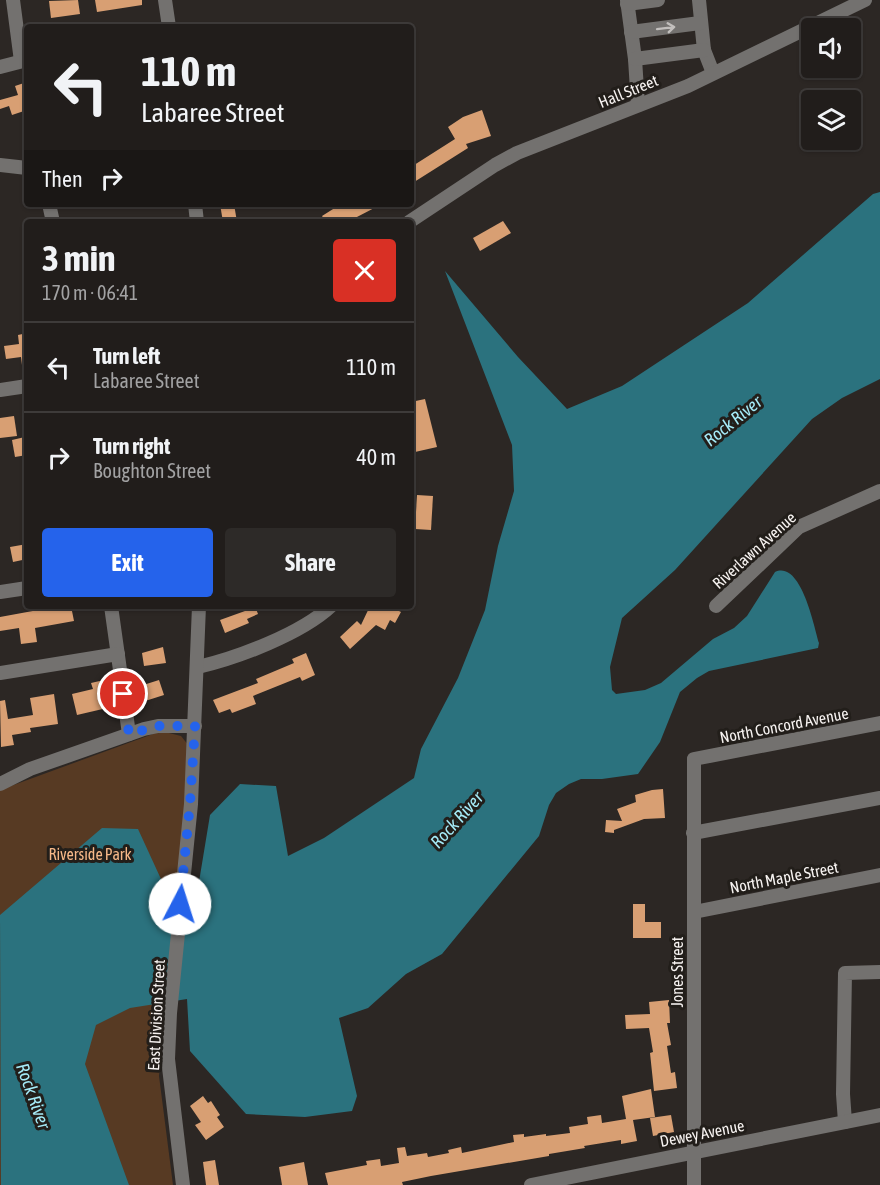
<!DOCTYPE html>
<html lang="en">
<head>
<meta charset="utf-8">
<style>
  :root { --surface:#211d1b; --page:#2d2a28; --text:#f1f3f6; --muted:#a2a2a3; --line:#3e3b3a; --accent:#2563eb }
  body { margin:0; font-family:"Asap Condensed",sans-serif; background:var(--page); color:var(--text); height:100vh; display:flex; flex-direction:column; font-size:22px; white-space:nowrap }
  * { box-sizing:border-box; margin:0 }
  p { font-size:20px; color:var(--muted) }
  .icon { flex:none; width:33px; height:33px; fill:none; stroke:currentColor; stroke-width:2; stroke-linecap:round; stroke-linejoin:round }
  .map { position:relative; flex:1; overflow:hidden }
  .side { position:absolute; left:24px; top:219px; width:390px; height:390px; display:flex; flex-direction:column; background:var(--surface); border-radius:6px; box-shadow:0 2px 4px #0004,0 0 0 2px var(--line) }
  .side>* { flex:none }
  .guide { position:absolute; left:24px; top:24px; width:390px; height:183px; border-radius:6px; box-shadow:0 2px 4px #0004,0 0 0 2px var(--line); background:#211d1b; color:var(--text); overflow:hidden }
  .fabs { position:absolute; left:801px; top:18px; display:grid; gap:12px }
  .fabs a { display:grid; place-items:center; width:60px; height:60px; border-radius:6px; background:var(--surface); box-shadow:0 2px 4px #0004,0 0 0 2px var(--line); font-size:30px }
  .pin { position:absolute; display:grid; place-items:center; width:51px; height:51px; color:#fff; margin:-26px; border:3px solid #fff; border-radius:50%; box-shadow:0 2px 6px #0007 }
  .me { position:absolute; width:66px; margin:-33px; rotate:5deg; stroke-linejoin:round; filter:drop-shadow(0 0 4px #0008) }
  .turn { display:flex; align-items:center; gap:21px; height:126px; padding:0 18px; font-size:27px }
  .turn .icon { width:78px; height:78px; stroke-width:2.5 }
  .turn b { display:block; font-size:42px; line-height:51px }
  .then { display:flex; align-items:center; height:57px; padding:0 18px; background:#0003; gap:12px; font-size:22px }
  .round { display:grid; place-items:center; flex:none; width:63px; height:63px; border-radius:6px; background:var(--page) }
  .summary { display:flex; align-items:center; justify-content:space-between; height:102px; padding:0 18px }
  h1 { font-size:36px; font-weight:700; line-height:45px }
  .primary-button { display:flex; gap:12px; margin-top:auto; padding:12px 18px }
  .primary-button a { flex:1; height:69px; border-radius:6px; background:var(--accent); color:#fff; font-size:24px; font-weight:700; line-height:69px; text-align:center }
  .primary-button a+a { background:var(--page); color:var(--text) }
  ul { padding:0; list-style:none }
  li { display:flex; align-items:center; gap:18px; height:90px; padding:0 18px; border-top:2px solid var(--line) }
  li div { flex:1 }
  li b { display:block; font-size:22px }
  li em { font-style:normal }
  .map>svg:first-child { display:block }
</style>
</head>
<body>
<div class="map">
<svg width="880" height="1185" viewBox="0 0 880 1185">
  <rect width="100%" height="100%" fill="#2c2724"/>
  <path fill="#573a23" d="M161,731L181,736L189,746L191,755L159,1076L173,1185H0V790Z"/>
  <path fill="#2b727e" d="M880,192V379L842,398L812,419L675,570L622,618L610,667L612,690L616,694L645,690L661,683L713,639L734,628L747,616L775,572C801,560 814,626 819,643L818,648L709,671L697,678L680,692L660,742L638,774L602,779H581L569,784L556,793L549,805L539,836L442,954L406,974L368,1008L339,1018L357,1096L352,1111L305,1117L246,1114L190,1051L187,999L130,1008L96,1025L85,1064L129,1185H1L0,915L102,828L138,829L166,890L197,894L210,815L240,784L276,786L288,856L324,838L414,778L421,749L458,678L485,610L498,546L514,491L512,445L445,271L518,357L567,409L622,386L748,303L873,194Z"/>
  <g fill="#d89f73">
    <path d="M78,0L80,14L51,18L49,1Z"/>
    <path d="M95,0H142V5L97,12Z"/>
    <path d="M27,82V110L12,115L9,106L0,109V100L18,95L15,86Z"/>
    <path d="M482,110L491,136L466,144L468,148L411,184V167L455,139L448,127L463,117Z"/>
    <path d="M220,204H234L237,222H223Z"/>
    <path d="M341,204H382L355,218L358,222H326L322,216Z"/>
    <path d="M503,221L511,233L480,251L473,238Z"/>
    <path d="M27,333V364L22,365L21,357L6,359L4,346L19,344L18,335Z"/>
    <path d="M425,399L437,447L415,452L411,434V402Z"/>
    <path d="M14,416L17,436L0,438V418Z"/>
    <path d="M25,437L27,455L15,457L12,440Z"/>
    <path d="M417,495L433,496L431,530L415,529Z"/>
    <path d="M27,544V559L13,562L10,547Z"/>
    <path d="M60,606H71L74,621L35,628L37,642L21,644L19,628L0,631V617Z"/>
    <path d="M243,606H255L258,614L247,619L249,623L225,633L220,620L245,611Z"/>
    <path d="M370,606H401L399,611L401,612L395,623L390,620L385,630L376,625L350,649L340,637L357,621L361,625Z"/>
    <path d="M163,647L166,663L144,666L142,653Z"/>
    <path d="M306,653L315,675L302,681L300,677L253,696L256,704L232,713L230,709L219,713L213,700L258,683L256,679L294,663L292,659Z"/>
    <path d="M104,680L106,689H103L107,708L77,715L72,694L93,689L91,683Z"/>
    <path d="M159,680L164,695L142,702L137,687Z"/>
    <path d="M54,694L58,724L30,728L31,732L12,735L14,745L1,747L0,701L5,700L8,719L33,715L30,698Z"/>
    <path d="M663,789L665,818L644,819L614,830V833L605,832L606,820L622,821L617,809L636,802L635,795L652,790Z"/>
    <path d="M633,904H645V922H661V938H633Z"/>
    <path d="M669,1000L670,1023H667L671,1045L667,1046L671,1073L675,1072L677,1088L654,1091L650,1053L653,1052L649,1028L626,1029L625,1015L650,1014L649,1002Z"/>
    <path d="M651,1089L655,1117L633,1120L637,1141L621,1144V1140L584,1146L585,1148L549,1154V1156L431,1176L402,1182L403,1185H328L325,1173L367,1165L366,1161L380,1159L381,1166L399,1163L397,1148L405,1147L407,1156L427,1153L428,1157L449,1153L448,1150L461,1147L462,1153L514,1142L513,1135L524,1134V1137L546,1134V1136L570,1133L569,1127L588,1124L587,1117L601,1115L602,1123L626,1119L622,1096Z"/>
    <path d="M203,1096L208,1103L211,1101L220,1115L217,1117L224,1127L206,1140L195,1125L201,1122L190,1106Z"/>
    <path d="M671,1115L674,1132L653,1136L650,1118Z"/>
    <path d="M215,1160L219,1185H206L203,1162Z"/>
    <path d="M304,1162L308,1185H282L279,1167Z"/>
  </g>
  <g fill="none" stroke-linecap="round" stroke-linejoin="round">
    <g stroke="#73716f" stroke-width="14">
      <path d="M13,0L21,61"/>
      <path d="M165,0L169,27"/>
      <path d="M627,0L635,59L638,105"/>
      <path d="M699,0L704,50L713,73"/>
      <path d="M627,4L658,0"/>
      <path d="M631,32L700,23"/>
      <path d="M635,59L704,50"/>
      <path d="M0,67L27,60"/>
      <path d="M0,165L27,168"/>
      <path d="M49,204L53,222"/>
      <path d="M195,204L197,222"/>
      <path d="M409,222L495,165L517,153L688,86L865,0"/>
      <path d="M0,390L27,386"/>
      <path d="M0,592L27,588"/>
      <path d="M111,606L129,734"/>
      <path d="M716,606L799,527L880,491"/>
      <path d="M198,667C237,658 301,634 331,606"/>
      <path d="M0,673L118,654"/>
      <path d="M0,784L30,769L144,729L158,726H195"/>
      <path d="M693,833L880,798"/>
      <path d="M694,912L880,875"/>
      <path d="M845,1122L843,1094L845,973L880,972"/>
      <path d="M183,1185L168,1059L170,1013L191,804L199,606"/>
      <path d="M531,1185L880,1115"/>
      <path d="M694,1185V759L880,723"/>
    </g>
  </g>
  <defs><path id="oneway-shaft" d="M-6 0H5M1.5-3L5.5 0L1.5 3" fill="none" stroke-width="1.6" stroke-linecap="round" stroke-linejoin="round" transform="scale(1.5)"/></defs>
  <use stroke="#c2bfbd" href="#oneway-shaft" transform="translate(666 28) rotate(-7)"/>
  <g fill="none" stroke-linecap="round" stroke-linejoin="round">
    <path stroke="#2563eb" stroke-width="10" stroke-dasharray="0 18" d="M123,694L129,734L158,726H195L190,804L180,904"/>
  </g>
  <g text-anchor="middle" stroke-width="6" stroke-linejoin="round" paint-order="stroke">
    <g font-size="16" fill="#f7f3f1" stroke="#221e1a">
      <text transform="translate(628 91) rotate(-22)" y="6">Hall Street</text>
      <text transform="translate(754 550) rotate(-42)" y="6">Riverlawn Avenue</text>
      <text transform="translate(784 725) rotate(-11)" y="6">North Concord Avenue</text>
      <text transform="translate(784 877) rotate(-11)" y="6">North Maple Street</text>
      <text transform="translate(677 972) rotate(-90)" y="6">Jones Street</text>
      <text transform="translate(156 1015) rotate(-87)" y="6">East Division Street</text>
      <text transform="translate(702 1133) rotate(-11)" y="6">Dewey Avenue</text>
    </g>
    <g font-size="16" fill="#f6b888" stroke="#221e1a">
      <text x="90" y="860">Riverside Park</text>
    </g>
    <g font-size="18" font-style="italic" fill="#a5ebf8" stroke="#221e1a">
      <text transform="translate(733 421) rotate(-39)" y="6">Rock River</text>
      <text transform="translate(457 820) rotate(-48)" y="6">Rock River</text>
      <text transform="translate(33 1096) rotate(70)" y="6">Rock River</text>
    </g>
  </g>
</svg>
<div class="fabs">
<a><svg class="icon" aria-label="sound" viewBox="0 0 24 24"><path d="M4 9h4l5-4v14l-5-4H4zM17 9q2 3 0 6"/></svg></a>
<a><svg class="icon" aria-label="layers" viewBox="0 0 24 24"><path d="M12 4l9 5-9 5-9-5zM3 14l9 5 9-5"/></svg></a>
</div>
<div class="pin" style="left:123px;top:694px;background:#d93025"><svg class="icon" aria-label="arrive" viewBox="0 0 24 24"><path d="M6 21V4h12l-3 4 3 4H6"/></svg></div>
<svg class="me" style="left:180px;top:904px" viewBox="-20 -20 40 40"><circle r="19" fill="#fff"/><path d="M0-13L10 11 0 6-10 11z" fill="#2563eb"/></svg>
<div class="guide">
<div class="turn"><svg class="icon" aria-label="left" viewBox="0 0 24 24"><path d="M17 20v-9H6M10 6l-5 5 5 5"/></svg><div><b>110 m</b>Labaree Street</div></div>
<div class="then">Then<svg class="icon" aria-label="right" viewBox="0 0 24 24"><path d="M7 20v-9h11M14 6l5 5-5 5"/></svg></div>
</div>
<section class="side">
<div class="summary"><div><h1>3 min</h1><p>170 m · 06:41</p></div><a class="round" style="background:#d93025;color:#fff"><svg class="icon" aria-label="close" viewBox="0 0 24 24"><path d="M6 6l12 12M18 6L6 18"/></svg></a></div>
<ul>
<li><svg class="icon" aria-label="left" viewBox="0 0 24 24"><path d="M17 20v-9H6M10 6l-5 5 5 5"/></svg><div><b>Turn left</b><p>Labaree Street</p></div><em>110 m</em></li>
<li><svg class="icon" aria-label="right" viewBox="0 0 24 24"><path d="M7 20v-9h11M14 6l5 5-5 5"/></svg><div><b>Turn right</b><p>Boughton Street</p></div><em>40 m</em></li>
</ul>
<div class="primary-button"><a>Exit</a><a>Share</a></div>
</section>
</div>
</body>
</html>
